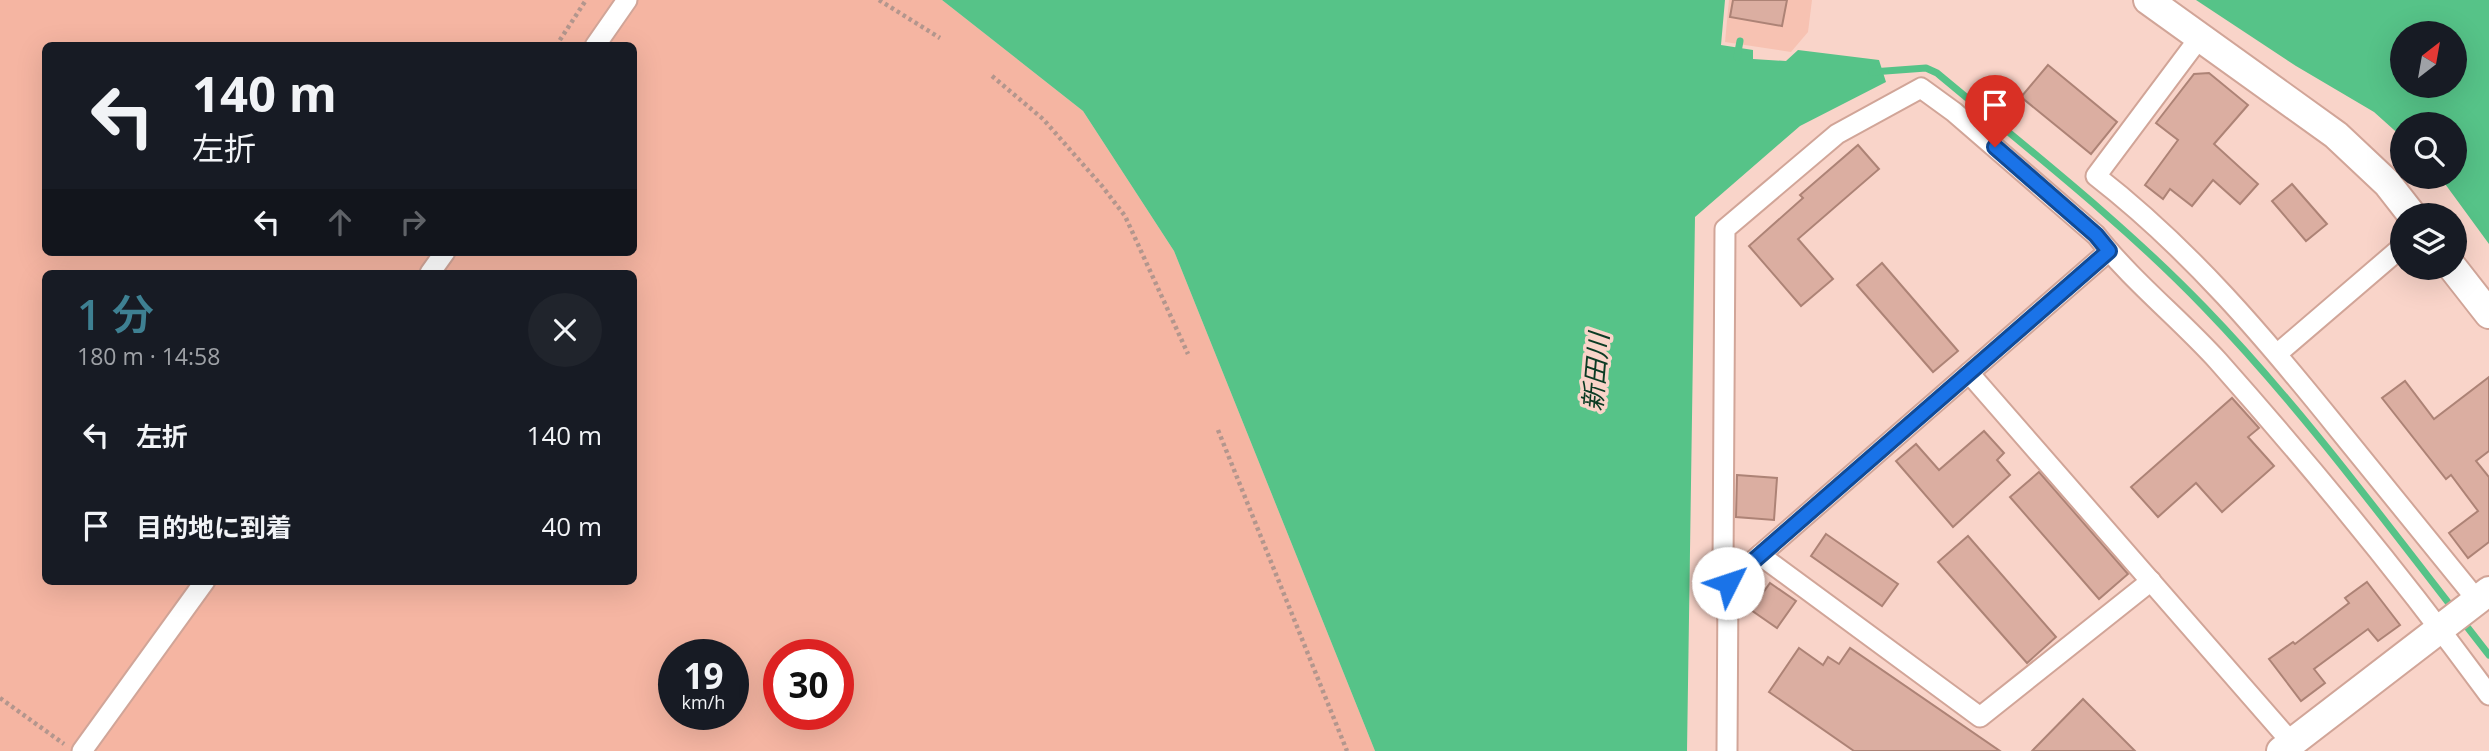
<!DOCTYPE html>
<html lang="ja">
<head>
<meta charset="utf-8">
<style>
  :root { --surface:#171b24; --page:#20242c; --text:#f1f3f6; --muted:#9ea1a6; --accent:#3e8092 }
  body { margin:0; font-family:"Open Sans","Noto Sans JP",sans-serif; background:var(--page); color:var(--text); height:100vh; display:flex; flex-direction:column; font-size:26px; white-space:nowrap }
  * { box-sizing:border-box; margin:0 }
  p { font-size:23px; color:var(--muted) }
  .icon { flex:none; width:38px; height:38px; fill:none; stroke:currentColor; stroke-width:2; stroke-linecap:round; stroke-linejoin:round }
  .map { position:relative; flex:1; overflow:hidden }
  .panel { position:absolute; left:42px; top:270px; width:595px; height:315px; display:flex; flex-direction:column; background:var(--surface); border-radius:10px; box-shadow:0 7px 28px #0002 }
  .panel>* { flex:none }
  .banner { position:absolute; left:42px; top:42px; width:595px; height:214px; border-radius:10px; box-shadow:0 7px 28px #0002; background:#171b24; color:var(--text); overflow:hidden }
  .needle { width:46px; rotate:31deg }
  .controls { position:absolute; left:2390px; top:21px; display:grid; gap:14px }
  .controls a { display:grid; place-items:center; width:77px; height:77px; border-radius:50%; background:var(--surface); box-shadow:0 7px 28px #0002; font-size:35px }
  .speed { position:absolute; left:658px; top:639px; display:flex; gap:14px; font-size:35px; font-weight:700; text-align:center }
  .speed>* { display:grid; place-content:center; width:91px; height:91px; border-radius:50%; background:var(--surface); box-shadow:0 7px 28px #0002; line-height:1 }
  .speed small { font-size:18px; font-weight:400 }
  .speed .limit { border:10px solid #d22; background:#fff; color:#111 }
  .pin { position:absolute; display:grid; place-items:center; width:60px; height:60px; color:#fff; margin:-72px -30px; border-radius:50% 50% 50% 0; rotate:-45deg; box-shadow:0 0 7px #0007 }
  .pin .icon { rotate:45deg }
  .me { position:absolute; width:77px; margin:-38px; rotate:49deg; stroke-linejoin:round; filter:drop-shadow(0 0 5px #0008) }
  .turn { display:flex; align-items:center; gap:24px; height:147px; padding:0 35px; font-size:32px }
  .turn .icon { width:91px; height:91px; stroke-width:2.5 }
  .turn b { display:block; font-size:49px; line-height:60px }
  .lanes { display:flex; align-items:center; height:66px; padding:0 35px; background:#0003; justify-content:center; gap:35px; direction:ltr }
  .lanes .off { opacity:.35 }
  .round { display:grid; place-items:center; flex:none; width:74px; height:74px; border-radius:37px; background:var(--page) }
  .overview { display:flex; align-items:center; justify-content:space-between; height:119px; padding:0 35px }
  h1 { font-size:42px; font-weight:600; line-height:52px; color:var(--accent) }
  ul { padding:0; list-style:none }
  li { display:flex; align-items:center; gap:21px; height:91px; padding:0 35px }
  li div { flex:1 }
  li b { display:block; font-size:26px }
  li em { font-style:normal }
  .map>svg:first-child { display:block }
</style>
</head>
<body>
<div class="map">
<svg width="2489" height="751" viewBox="0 0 2489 751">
  <rect width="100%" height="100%" fill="#f9d4c9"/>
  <path fill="#f7c2b2" d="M1729,0H1812L1808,32L1791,52L1725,42Z"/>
  <path fill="#f5b5a2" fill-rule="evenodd" d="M0,0H942L1083,111L1174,251L1375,751H0ZM46,46H634V252H46ZM46,273H634V581H46ZM674,654H733V714H674ZM779,654H838V714H779Z"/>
  <g fill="#56c388" fill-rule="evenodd">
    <path d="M942,0H1725L1721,45L1753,50V59L1786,61L1798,50L1879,60L1886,82L1800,126L1695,217L1687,751H1375L1174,251L1083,111Z"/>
    <path d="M2196,0H2489V244L2440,177H2455V124H2403V138L2374,112L2296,66ZM2403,33H2455V86H2403Z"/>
  </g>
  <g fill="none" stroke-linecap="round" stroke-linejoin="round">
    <g stroke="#56c388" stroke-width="7">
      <path d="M1737,57L1740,41"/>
      <path d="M1872,72L1926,68L1937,73C2028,149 2122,222 2204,307C2295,401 2374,507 2454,610"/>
      <path d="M2461,619L2489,655"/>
    </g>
  </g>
  <g fill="#dbaea1" stroke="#ad8376" stroke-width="2">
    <path d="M1733,0H1787L1782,26L1730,17Z"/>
    <path d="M2048,65L2117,122L2091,154L2021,97Z"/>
    <path d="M2209,73L2248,105L2214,144L2258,184L2240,204L2213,180L2192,206L2170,189L2163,199L2145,185L2178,140L2156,123L2194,74Z"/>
    <path d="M1858,145L1879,169L1798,239L1833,279L1801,306L1749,246L1803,198L1800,195Z"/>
    <path d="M2292,184L2327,224L2306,241L2272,201Z"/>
    <path d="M1882,263L1958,351L1933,372L1857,285Z"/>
    <path d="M2489,377V451L2476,461L2489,477V542L2468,558L2449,533L2478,511L2451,475L2446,479L2382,398L2405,381L2434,419Z"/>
    <path d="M2232,398L2259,428L2248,437L2274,466L2222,512L2196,483L2158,517L2131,487Z"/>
    <path d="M1984,431L2004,453L1997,460L2010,475L1953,527L1896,461L1916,444L1939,470Z"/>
    <path d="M2039,472L2128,574L2099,599L2010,497Z"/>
    <path d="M1737,475L1777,478L1774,520L1736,517Z"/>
    <path d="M1826,534L1898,584L1882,606L1811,556Z"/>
    <path d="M1968,536L2056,637L2027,663L1938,562Z"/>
    <path d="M2367,582L2400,625L2378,641L2368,629L2314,669L2325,683L2301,701L2269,659L2293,642L2295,644L2349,603L2345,598Z"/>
    <path d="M1770,583L1796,601L1777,628L1751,610Z"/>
    <path d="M1799,648L1823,665L1828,657L1839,664L1850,648L2000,751H1854L1769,692Z"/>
    <path d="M2083,699L2135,751H2032Z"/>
  </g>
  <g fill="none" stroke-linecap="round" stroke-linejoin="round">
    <g stroke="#d1a598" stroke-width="23">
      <g id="street">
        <path d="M2200,37L2096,176C2190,249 2265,338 2339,430C2385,487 2431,543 2477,600"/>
        <path d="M595,46L627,0"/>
        <path d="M430,273L445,252"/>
        <path d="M2277,354L2403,246"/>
        <path d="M1969,373L2292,743"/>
        <path d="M1760,555L1980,717L2151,581"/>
        <path d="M1728,583L2109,251"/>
        <path d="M82,751L205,581"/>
        <path d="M1727,751L1728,583L1723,567L1725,229L1837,134L1921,88L1954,112L2096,235C2132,281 2179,318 2218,361C2313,468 2404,579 2489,695"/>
      </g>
    </g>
    <g stroke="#d1a598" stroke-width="32">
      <g id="secondary">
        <path d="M2148,0L2336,135L2387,183L2412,215"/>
        <path d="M2453,268L2489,314"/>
        <path d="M2281,751L2489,591"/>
      </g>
    </g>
    <g stroke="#b3968d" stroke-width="4.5" stroke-dasharray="3.5 3.5" stroke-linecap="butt">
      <path d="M879,0L940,38"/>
      <path d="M556,46L586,0"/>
      <path d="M992,76L1043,119L1102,186L1125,216L1188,354"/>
      <path d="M1218,430L1347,751"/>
      <path d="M0,698L64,744"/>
    </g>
    <use href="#street" stroke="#fff" stroke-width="19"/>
    <use href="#secondary" stroke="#fff" stroke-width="28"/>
  </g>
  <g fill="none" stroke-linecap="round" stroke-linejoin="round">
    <g stroke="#114b97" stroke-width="18">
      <path id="route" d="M1728,583L2109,251L2096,235L1995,147"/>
    </g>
    <use href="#route" stroke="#1a73e8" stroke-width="12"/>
  </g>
  <g text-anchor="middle" stroke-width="7" stroke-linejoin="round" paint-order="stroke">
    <g font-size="26" font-style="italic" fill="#0a3a23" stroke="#f9d4c9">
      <text transform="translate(1596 372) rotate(-85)" y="9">新田川</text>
    </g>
  </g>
</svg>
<div class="controls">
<a><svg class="needle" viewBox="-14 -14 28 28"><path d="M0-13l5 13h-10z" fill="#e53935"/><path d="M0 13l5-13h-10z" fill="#9ea1a6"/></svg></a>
<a><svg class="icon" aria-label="search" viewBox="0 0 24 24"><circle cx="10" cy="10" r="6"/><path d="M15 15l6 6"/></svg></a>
<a><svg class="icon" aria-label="layers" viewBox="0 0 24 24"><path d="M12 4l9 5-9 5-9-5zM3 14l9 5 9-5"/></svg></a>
</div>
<div class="speed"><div>19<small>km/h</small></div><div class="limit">30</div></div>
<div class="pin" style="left:1995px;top:147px;background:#d93025"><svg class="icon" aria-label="arrive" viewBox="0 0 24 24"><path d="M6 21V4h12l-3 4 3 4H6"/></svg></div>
<svg class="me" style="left:1728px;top:583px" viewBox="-20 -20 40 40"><circle r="19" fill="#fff"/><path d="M0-13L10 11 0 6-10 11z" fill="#1a73e8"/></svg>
<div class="banner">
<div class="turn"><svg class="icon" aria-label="left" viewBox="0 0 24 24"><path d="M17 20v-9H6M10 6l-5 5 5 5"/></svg><div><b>140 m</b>左折</div></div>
<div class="lanes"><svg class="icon" aria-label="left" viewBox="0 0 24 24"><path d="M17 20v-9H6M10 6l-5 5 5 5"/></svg><svg class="icon off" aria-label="ahead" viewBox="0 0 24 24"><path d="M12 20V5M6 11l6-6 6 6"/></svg><svg class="icon off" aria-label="right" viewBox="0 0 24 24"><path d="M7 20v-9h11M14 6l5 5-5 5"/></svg></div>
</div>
<section class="panel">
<div class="overview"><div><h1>1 分</h1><p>180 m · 14:58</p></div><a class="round"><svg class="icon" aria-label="close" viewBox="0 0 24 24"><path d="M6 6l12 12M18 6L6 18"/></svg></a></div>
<ul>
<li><svg class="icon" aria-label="left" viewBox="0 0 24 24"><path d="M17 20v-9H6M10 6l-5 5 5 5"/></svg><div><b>左折</b></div><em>140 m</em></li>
<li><svg class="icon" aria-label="arrive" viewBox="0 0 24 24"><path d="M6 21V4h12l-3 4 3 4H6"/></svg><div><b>目的地に到着</b></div><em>40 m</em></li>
</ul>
</section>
</div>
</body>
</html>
